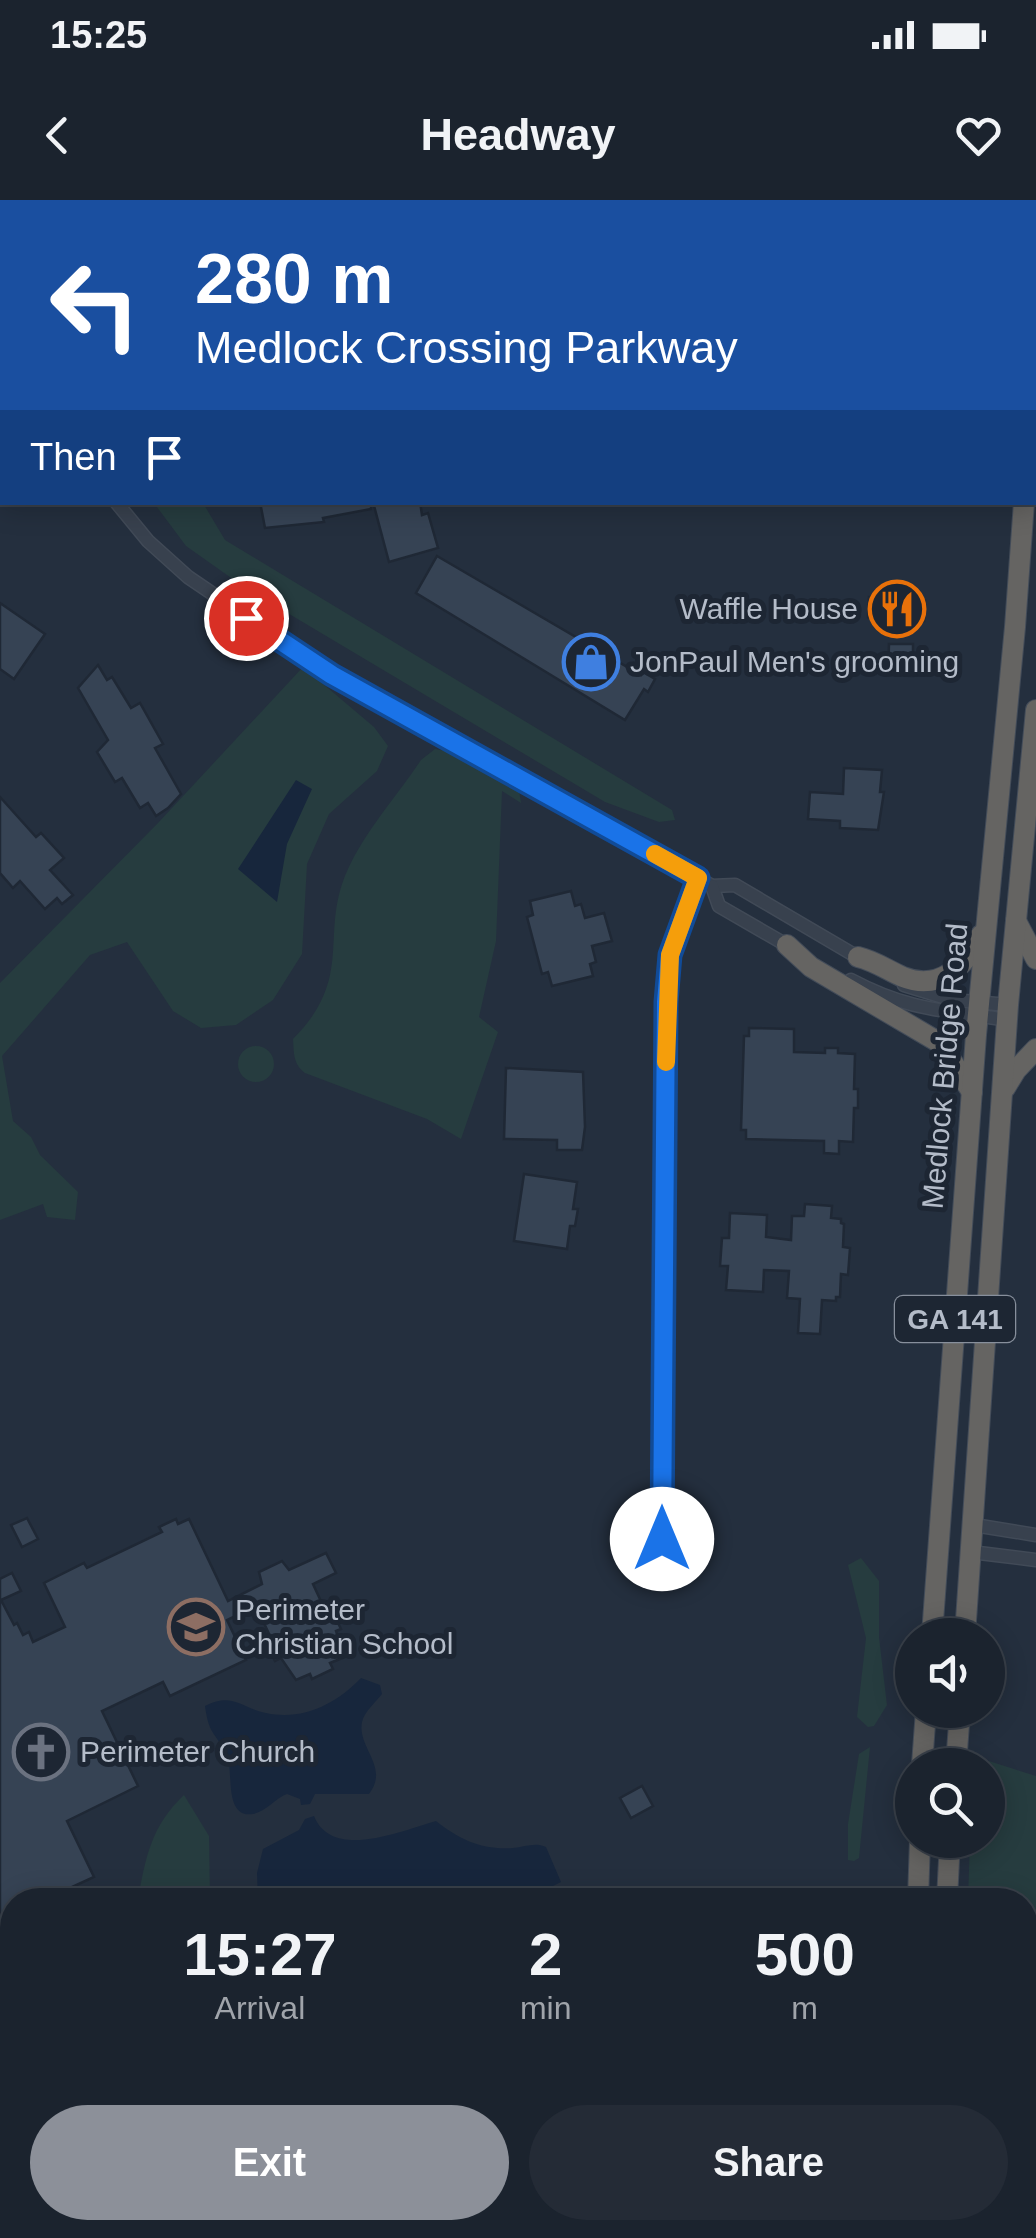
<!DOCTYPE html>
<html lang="en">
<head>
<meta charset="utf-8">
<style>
  :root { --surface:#1b232e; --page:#242b36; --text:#f1f3f6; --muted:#a0a4aa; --line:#39404a; --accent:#8c9099 }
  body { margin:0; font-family:Arial,sans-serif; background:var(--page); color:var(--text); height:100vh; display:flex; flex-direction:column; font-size:38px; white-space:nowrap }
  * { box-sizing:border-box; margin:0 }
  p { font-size:32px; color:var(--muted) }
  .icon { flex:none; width:55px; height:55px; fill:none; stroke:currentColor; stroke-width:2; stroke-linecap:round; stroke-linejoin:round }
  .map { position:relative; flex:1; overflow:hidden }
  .details { position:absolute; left:0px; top:1688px; width:1038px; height:352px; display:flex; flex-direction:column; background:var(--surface); border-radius:40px 40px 0 0; box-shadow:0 5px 25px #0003,0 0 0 2px var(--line) }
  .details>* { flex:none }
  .top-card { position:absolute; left:0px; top:0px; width:1038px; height:305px; box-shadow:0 5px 25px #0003,0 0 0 2px var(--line); background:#1a4fa0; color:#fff; overflow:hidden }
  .fabs { position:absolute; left:895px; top:1418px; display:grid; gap:20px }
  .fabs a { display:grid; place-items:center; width:110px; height:110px; border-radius:50%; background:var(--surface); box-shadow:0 5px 25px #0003,0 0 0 2px var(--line); font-size:50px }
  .pin { position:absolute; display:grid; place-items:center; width:85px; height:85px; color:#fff; margin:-42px; border:5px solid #fff; border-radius:50%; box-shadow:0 2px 10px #0007 }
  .me { position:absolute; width:110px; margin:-55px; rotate:0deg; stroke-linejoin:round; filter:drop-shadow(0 0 8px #0008) }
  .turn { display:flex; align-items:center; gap:35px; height:210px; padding:0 30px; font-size:45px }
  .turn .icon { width:130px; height:130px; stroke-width:2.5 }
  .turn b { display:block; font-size:70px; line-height:85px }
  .then { display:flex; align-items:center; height:95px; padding:0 30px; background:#0003; gap:20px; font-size:38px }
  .eta { display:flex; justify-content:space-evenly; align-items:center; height:170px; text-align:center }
  .eta b { font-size:60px; font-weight:700; line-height:70px }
  .cta { display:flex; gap:20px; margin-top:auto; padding:20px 30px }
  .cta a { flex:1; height:115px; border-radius:60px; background:var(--accent); color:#fff; font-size:40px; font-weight:700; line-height:115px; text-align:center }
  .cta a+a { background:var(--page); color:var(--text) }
  .status { display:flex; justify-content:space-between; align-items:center; height:70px; padding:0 50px; background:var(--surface); direction:ltr }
  .status svg { height:28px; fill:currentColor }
  header { display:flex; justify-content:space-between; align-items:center; height:130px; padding:0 30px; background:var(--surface); font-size:45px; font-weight:700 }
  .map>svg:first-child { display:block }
</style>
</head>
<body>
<div class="status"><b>15:25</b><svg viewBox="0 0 49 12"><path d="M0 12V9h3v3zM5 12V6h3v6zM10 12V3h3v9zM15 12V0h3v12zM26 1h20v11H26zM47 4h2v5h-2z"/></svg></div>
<header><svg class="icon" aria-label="back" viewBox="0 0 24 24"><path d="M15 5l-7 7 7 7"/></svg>Headway<svg class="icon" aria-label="heart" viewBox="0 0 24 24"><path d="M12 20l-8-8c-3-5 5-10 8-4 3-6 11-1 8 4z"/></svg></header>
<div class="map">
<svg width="1036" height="2038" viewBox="0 0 1036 2038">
  <rect width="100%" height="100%" fill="#242f3e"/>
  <g fill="#263c3f">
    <path d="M154,303H203L225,340L672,610L675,620L659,622L605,602L244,387L186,346Z"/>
    <path d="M303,467L374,527L388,546L377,571L329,614L307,664L302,754L273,800L236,825L201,828L173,811L127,742L90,755L2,856L13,921L31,937L40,955L78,992L75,1020L47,1017L43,1004L0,1020V783L158,623Z"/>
    <path d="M435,549L458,553L519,590L521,603L502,591L496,741L479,817L498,832L461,939L427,919L305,873C293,864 294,853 293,839C356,776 318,734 348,669C366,630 397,596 421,560Z"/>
    <circle cx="256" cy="864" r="18"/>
    <path d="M861,1358L879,1381V1437L887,1505L874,1526L868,1527L857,1517L866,1438L848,1365Z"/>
    <path d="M870,1547L859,1658L854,1661L848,1660V1624L859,1554Z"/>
    <path d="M973,1556L1036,1576V2038H966V2028H1025V1700H968L970,1640H988V1565H972Z"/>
    <path d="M184,1595L209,1636L210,1700H138C145,1657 152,1625 184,1595Z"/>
    <path d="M12,2003V2028H885V2038H0V2005Z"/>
  </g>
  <g fill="#17263c">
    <path d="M296,580L312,589L287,644L277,702L238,669Z"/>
    <path d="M361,1478L380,1485L382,1494C376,1502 364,1512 362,1522C357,1548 390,1567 369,1594H315L310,1604L301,1605L300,1599L287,1594C276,1598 265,1612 253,1614C223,1619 234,1570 227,1556C217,1533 209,1537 205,1506C233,1492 239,1507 266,1513C303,1521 336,1504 361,1478Z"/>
    <path d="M314,1616C332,1661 401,1631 436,1621C460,1640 482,1650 513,1648C525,1647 535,1642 546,1647L561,1682L549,1688L535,1700H258L257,1673L263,1649L299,1630L305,1619Z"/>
  </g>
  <g fill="#364354" stroke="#1f2835" stroke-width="2.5">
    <path d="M260,302H371V309L323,318L324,322L265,328Z"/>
    <path d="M373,302H420L422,315L428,313L438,348L389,362Z"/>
    <path d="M437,356L641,475L643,472L655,479L648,492L644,489L625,520L416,393Z"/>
    <path d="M869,397L925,401L924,421L868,417Z"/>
    <path d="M0,403L45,434L14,479L0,469Z"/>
    <path d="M889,444H913V476L888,475Z"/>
    <path d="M98,465L107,480L112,477L131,508L140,503L163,544L155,548L181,594L168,608L156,616L148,603L140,608L122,578L115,582L97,552L108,540L78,488Z"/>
    <path d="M844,568L882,570L880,592H884L878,630L840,628V621L808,619L810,592L843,594Z"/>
    <path d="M0,597L36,637L41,633L64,658L50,670L73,695L62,704L57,698L45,709L20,681L13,688L0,673Z"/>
    <path d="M571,691L575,706L581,704L585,718L604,713L612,741L592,746L596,762L590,764L593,776L552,786L548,772L542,774L527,717L533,715L530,701Z"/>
    <path d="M749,828L794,829V852L825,853V848H838V853L855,854L854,889H858V908H854L853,942L839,941V954L824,953V941L746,939V930H741L744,836H749Z"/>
    <path d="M506,868L583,872L585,927L582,950H557V940L504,939Z"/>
    <path d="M524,974L577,982L573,1009H578L575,1026H570L567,1049L514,1041Z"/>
    <path d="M805,1004L832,1006L831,1018L841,1019V1023L844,1024L843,1047L850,1048L848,1075L841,1074L840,1097H836V1101L822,1100L820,1134L798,1133L800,1099L787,1098L789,1071L764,1070L763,1092L726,1090L728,1066H720L722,1038H729L730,1013L767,1015L766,1037L791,1040L792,1016H804Z"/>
    <path d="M27,1318L38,1339L22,1347L11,1325Z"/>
    <path d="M176,1319L178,1324L189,1319L228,1401L262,1384L259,1372L282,1361L289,1370L326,1353L336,1373L313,1384L325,1410L330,1407L341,1429L336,1431L345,1457L330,1463L333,1469L312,1479L310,1474L296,1480L281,1458L275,1461L265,1439L270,1436L256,1406L227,1420L246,1460L170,1496L163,1482L102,1511L138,1586L67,1621L94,1677L70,1688L72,1693L58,1700H12V1722L0,1728V1379L12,1373L21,1391L1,1400L14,1425L17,1423L23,1435L29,1432L33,1442L65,1427L44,1383L84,1363L87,1368L162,1332L159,1327Z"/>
    <path d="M642,1586L653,1606L631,1618L620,1598Z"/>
  </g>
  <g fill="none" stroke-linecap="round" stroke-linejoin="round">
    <g stroke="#414a57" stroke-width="15">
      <g id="minor">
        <path d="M105,2L106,0"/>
        <path d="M0,282H2"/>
        <path d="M116,302L148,341L188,377L332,475L698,678L712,686L735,685L861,759"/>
        <path d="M712,686L719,706L790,747"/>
        <path d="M851,780C909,811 945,810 1007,820"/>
        <path d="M904,785L953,800L1008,805"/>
        <path d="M974,1325L1036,1335"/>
        <path d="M662,1339L667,802L670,755L698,678"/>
        <path d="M971,1352L1036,1360"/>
      </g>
    </g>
    <g stroke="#414a57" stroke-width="20">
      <g id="secondary">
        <path d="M0,1955L12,1953"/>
        <path d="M0,1989L12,1987"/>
      </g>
    </g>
    <g stroke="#434c59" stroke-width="22">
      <g id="trunk">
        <path d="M1035,157L1036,143"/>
        <path d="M1016,721L1036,759"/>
        <path d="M787,745L811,767L940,843L972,892"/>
        <path d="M858,757C875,761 887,770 903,777C940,792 966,765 981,735"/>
        <path d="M1005,888L1016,870L1036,849"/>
        <path d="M932,1435L976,835L1015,427L1024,302"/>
        <path d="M965,1435L1008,805L1036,510"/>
        <path d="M922,1565L926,1510"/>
        <path d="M956,1565L960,1510"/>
        <path d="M918,1700L920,1640"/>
        <path d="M947,1700L950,1640"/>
        <path d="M913,2028V2038"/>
        <path d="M951,2028V2038"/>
      </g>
    </g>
    <use href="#minor" stroke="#38414e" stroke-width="12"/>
    <use href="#secondary" stroke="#465061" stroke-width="18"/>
    <use href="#trunk" stroke="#656462" stroke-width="20"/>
  </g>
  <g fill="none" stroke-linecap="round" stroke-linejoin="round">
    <g stroke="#114b97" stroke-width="25">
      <path id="route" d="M246,418L332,475L698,678L670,755L666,802L662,1339"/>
    </g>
    <use href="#route" stroke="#1a73e8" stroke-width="18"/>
    <path stroke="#f59e0b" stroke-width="18" d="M655,654L698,678L670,755L666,862"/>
  </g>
  <defs>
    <g id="restaurant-ring" transform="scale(2.875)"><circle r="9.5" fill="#1d2633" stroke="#e8710a" stroke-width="1.5"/><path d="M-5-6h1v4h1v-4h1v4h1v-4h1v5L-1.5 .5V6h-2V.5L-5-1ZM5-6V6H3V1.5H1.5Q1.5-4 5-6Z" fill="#e8710a"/></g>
    <g id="shop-ring" transform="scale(2.875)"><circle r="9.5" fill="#1d2633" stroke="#3f7fe0" stroke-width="1.5"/><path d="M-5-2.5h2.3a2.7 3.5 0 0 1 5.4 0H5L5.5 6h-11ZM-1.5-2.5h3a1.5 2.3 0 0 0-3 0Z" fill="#3f7fe0"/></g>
    <g id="school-ring" transform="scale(2.875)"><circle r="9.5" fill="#1d2633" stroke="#8d6e63" stroke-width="1.5"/><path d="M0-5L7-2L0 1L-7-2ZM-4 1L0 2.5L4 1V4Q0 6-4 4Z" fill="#8d6e63"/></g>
    <g id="church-ring" transform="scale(2.875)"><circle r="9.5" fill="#1d2633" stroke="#6b7280" stroke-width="1.5"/><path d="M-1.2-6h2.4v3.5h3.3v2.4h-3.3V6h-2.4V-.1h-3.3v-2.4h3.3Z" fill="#6b7280"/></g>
  </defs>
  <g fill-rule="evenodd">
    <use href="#restaurant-ring" x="897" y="409"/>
    <use href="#shop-ring" x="591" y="462"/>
    <use href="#school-ring" x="196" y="1427"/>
    <use href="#church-ring" x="41" y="1552"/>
  </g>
  <g text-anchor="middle" stroke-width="10" stroke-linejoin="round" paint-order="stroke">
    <rect fill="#1d2633" stroke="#878f9c" stroke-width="2.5" x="895" y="1096" width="120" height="46" rx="8"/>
    <g font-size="28" font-weight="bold" fill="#b4bcc9">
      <text x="955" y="1129">GA 141</text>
    </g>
    <g font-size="30" fill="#b4bcc9" stroke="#1d2633" text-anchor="start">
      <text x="858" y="419" text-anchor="end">Waffle House</text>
      <text x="630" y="472">JonPaul Men's grooming</text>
      <text x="235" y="1420">Perimeter<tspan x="235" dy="34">Christian School</tspan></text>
      <text x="80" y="1562">Perimeter Church</text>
    </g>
    <g font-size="30" fill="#b4bcc9" stroke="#1d2633">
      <text transform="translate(945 866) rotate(-85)" y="10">Medlock Bridge Road</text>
    </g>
  </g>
</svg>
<div class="fabs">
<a><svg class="icon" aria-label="sound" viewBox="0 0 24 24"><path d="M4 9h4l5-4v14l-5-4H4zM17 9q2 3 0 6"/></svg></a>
<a><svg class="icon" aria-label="search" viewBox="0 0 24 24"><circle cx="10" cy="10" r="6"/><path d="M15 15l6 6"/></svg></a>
</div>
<div class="pin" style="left:246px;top:418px;background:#d93025"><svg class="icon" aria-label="arrive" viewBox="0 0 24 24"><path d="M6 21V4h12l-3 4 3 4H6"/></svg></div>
<svg class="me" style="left:662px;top:1339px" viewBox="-20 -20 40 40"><circle r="19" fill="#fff"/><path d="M0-13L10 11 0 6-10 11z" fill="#1a73e8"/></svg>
<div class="top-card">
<div class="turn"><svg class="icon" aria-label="left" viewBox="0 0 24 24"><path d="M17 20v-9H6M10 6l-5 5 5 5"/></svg><div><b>280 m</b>Medlock Crossing Parkway</div></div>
<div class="then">Then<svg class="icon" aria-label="arrive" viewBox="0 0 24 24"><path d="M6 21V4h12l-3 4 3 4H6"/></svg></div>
</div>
<section class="details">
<div class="eta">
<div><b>15:27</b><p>Arrival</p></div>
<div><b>2</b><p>min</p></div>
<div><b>500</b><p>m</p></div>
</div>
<div class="cta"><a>Exit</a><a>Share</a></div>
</section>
</div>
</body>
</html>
